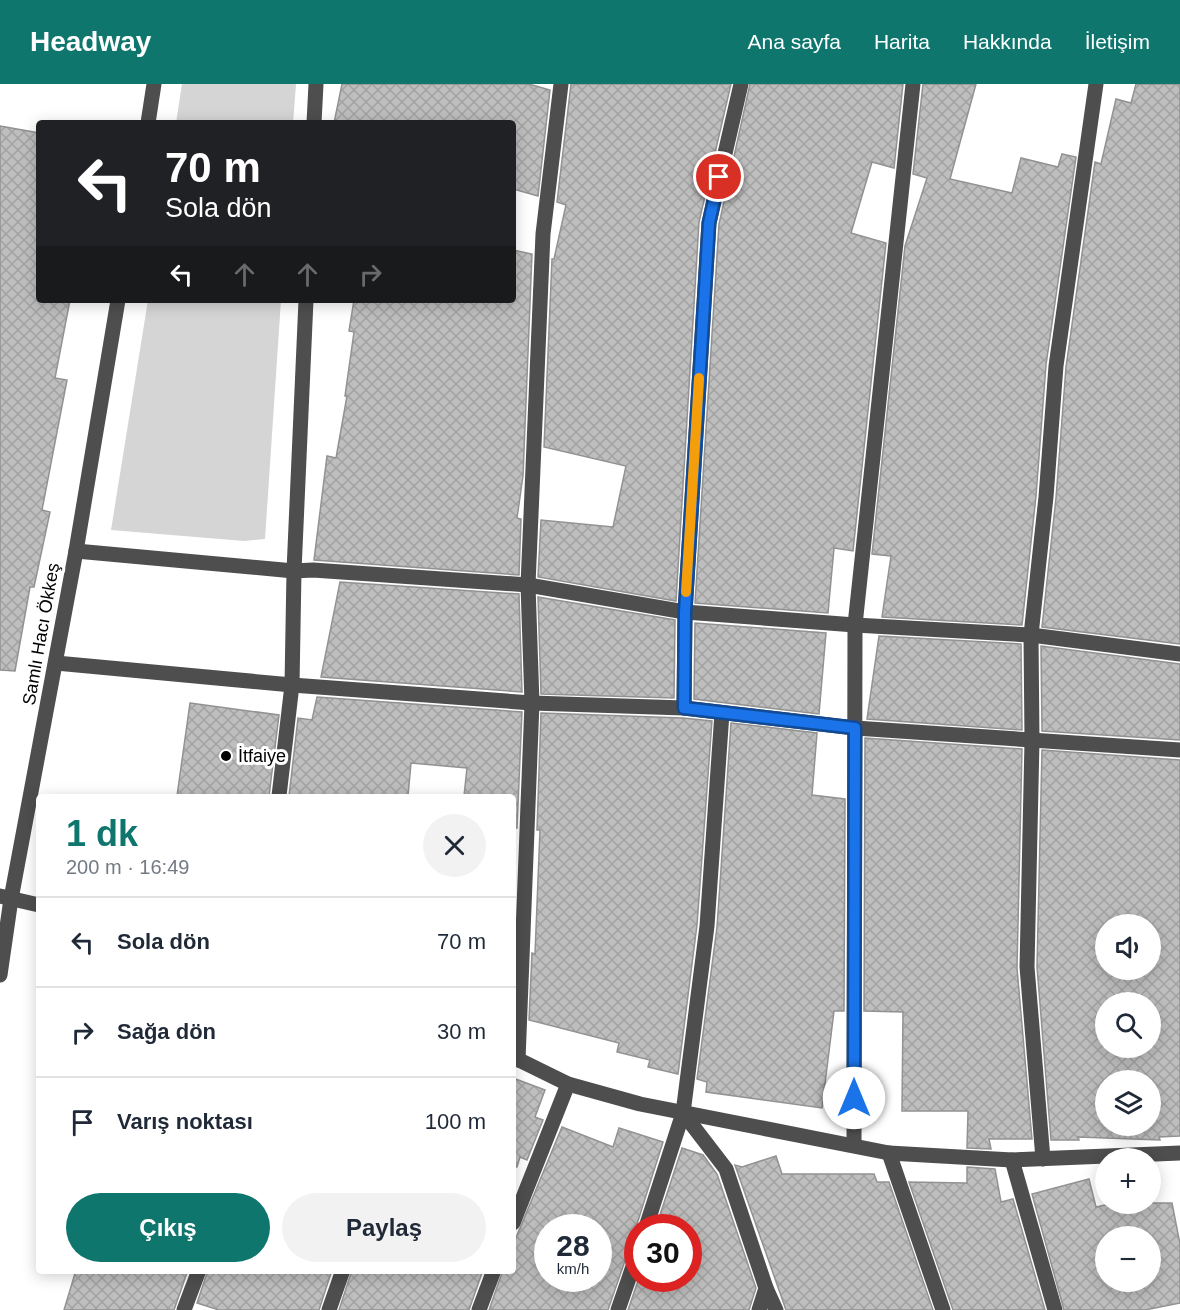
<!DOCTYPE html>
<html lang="tr">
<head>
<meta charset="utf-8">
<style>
  :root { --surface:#fff; --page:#f2f2f3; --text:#1f2937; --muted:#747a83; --line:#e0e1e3; --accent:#0f766e }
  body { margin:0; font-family:Arial,sans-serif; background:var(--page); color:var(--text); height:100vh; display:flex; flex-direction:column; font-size:22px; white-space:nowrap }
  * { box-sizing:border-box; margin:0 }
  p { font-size:20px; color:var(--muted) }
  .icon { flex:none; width:33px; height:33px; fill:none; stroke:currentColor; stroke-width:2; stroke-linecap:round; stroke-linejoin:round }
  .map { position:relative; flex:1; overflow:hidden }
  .side { position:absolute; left:36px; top:710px; width:480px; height:480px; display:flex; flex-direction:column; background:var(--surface); border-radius:6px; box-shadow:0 3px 15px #0003 }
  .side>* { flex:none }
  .hud { position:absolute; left:36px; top:36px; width:480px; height:183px; border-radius:6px; box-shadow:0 3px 15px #0003; background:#202124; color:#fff; overflow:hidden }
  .controls { position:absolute; left:1095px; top:830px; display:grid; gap:12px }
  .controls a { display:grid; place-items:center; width:66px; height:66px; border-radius:50%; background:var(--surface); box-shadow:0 3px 15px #0003; font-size:30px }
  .speed { position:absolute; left:534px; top:1130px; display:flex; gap:12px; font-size:30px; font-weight:700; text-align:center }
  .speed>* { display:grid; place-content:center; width:78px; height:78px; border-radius:50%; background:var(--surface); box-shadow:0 3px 15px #0003; line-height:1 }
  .speed small { font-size:15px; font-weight:400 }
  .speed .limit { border:9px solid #d22; background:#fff; color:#111 }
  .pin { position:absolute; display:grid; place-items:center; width:51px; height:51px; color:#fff; margin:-26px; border:3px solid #fff; border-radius:50%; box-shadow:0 2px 6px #0007 }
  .me { position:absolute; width:66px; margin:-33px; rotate:0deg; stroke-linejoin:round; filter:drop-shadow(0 0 4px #0008) }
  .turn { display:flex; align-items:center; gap:21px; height:126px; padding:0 30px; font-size:27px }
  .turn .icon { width:78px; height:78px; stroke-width:2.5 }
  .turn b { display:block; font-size:42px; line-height:51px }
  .lanes { display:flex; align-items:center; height:57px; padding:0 30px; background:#0003; justify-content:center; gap:30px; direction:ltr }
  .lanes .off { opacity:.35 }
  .round { display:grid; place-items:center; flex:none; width:63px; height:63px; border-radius:32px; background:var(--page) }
  .overview { display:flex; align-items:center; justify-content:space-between; height:102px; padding:0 30px }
  h1 { font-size:36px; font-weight:800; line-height:45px; color:var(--accent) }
  .primary-button { display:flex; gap:12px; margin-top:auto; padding:12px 30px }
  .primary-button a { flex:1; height:69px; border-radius:36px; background:var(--accent); color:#fff; font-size:24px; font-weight:800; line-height:69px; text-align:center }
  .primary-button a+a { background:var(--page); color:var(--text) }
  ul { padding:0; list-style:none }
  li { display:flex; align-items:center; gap:18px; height:90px; padding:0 30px; border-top:2px solid var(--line) }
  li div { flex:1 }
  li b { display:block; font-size:22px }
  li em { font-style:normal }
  header { display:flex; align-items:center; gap:36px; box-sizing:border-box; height:84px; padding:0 30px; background:var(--accent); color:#fff }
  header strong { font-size:28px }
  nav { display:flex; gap:33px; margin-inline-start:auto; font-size:21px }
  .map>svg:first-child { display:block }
</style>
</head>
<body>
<header>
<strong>Headway</strong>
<nav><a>Ana sayfa</a><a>Harita</a><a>Hakkında</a><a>İletişim</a></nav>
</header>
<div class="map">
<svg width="1180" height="1226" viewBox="0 0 1180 1226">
  <defs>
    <pattern id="building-cross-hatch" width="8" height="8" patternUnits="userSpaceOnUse" patternTransform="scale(1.5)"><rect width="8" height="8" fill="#bebebe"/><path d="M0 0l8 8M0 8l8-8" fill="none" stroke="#a2a2a2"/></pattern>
  </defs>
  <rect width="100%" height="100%" fill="#fff"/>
  <g fill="#d5d5d5">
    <path d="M182,0H296L293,39H176Z"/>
    <path d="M148,216H281L265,455L244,457L111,446Z"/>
  </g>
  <g fill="url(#building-cross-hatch)" stroke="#929292" stroke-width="1.5" fill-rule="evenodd">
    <path d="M342,0H529L550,6L538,112L513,105V39H334Z"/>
    <path d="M571,0H731L699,138L676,517L538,493L541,436L613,443L626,382L544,363L552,175H554L566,121L557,118Z"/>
    <path d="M750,0H903L894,84L872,78L851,149L886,159L853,467L834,464L828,529L695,519L719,140Z"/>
    <path d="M923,0H976L950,95L1012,109L1021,74L1058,83L1062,70L1076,73L1046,281L1036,412L1022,541L882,533L891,472L872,470L905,162L927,94L913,90Z"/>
    <path d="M1136,0H1180V560L1042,543L1056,414L1066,283L1095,78L1101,80L1116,15L1131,19Z"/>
    <path d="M0,42L39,49V216H70L55,294L67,296L42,426L50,428L34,503H30L15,587L0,586Z"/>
    <path d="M513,166L532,170L523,392L517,434L521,435L519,491L314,476L327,372L336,374L347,312H345L354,248L349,247L354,216H513Z"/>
    <path d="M340,498L519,510L522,608L321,593Z"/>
    <path d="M538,513L675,536L674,614L541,610Z"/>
    <path d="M695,539L826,549L819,630L694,615Z"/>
    <path d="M879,552L1021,560L1022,646L867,635Z"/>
    <path d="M1041,562L1180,580V656L1042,647Z"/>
    <path d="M317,613L522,628L517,744H513V712H464L467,684L411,679L408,712H289L298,634L312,636Z"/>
    <path d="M190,619L279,631L269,712H177Z"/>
    <path d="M541,629L683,634L712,637L697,841L678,990L648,983L650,976L617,968L619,959L529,936L532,869L535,870L540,746H537Z"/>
    <path d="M731,639L817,649L812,711L845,715L844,927H834L822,1024L706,1008L707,998L697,995L717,843Z"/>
    <path d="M865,654L1022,665L1017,884L1032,1055H989L991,1065L967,1064L968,1027H902L903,928L864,927Z"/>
    <path d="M1042,666L1180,676V1052L1159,1053L1160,1056L1078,1053L1079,1056H1051L1037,883ZM1106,840H1150V885H1106ZM1106,918H1150V963H1106ZM1106,996H1150V1041H1106Z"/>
    <path d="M513,994L545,1006L535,1033L543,1036L527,1076L520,1073L517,1083H513Z"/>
    <path d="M562,1043L613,1063L619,1044L663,1058L637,1140L638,1158L632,1160L629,1165L608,1226H489L503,1186H513V1161ZM548,1143H598V1194H548Z"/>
    <path d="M682,1064L703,1071L717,1090L756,1204L749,1226H628L639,1194H688V1143H656Z"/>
    <path d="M776,1072L782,1090H874L877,1098H889L933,1226H786L735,1081L742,1083Z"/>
    <path d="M967,1083L995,1085L1001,1118L1013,1115L1045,1226H953L909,1098L967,1099Z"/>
    <path d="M1089,1095L1096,1123L1114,1119H1172L1180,1160V1219L1145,1226H1064L1032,1110ZM1106,1152H1150V1197H1106Z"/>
    <path d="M76,1186H188L174,1226H64Z"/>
    <path d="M208,1186H332L319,1226H219L197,1219Z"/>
    <path d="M352,1186H483L469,1226H339Z"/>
  </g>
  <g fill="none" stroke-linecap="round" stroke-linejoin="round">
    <g stroke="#4e4e4e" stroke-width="15">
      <path d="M148,39L154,0"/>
      <path d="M314,39L316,0"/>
      <path d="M76,467L294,487L313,486L528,501L685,528L855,541L1031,551L1180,570"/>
      <path d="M56,579L292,601L532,619L684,624L855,644L1180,666"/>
      <path d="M684,624L685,528L709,139L741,0"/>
      <path d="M279,712L292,601L294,487L306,216"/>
      <path d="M0,812L39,821"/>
      <path d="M0,891L11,815L76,467L118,216"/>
      <path d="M513,973L568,1000L640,1020L889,1069L1012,1076L1180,1069"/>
      <path d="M518,976L532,619L528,501L543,150L561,0"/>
      <path d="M683,1029L726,1085L766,1204L776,1226"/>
      <path d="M854,1061L855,541L913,0"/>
      <path d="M889,1069L943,1226"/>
      <path d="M1043,1075L1027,883L1032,657L1031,551L1046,413L1056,282L1096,0"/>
      <path d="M1012,1076L1055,1226"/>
      <path d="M513,1139L568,1000"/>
      <path d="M646,1143L683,1029L707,842L722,629"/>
      <path d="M184,1226L199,1186"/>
      <path d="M329,1226L343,1186"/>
      <path d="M479,1226L494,1186"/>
      <path d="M618,1226L638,1168"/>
      <path d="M759,1226L766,1204"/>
    </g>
  </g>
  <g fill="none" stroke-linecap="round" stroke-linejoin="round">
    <g stroke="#114b97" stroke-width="15">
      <path id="route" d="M719,93L709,139L685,528L684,624L855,644L854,1014"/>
    </g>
    <use href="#route" stroke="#1a73e8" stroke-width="10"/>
    <path stroke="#f59e0b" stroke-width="10" d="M686,508L699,294"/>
  </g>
  <circle fill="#000" stroke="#fff" stroke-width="2" cx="226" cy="672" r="6"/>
  <g text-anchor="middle" stroke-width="6" stroke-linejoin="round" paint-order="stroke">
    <g font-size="18" fill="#000" stroke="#fff">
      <text transform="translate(41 550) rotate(-80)" y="6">Samlı Hacı Ökkeş</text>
    </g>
    <g font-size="18" fill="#000" stroke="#fff" text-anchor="start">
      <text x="238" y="678">İtfaiye</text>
    </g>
  </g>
</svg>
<div class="controls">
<a><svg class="icon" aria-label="sound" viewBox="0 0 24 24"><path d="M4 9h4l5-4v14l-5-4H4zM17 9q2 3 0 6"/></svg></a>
<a><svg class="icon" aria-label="search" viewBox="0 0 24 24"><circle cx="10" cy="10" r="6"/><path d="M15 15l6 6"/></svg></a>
<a><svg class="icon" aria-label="layers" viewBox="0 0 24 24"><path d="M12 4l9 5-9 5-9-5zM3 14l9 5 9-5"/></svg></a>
<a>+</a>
<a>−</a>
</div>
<div class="speed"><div>28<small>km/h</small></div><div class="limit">30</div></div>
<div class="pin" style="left:719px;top:93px;background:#d93025"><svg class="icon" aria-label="arrive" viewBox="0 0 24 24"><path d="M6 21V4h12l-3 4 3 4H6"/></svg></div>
<svg class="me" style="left:854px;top:1014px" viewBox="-20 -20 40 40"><circle r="19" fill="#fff"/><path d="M0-13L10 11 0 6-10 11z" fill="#1a73e8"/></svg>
<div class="hud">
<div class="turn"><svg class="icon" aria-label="left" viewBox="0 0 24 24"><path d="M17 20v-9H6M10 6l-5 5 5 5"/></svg><div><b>70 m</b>Sola dön</div></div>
<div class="lanes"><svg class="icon" aria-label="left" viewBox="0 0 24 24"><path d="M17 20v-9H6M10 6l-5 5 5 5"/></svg><svg class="icon off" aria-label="ahead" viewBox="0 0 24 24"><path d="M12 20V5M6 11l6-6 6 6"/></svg><svg class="icon off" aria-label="ahead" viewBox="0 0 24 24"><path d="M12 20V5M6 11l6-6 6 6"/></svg><svg class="icon off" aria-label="right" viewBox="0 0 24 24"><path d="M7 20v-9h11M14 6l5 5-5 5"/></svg></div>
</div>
<section class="side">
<div class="overview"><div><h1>1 dk</h1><p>200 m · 16:49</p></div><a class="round"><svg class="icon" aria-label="close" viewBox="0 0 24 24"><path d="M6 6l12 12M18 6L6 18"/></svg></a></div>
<ul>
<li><svg class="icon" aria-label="left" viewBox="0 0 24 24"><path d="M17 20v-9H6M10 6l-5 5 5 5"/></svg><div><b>Sola dön</b></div><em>70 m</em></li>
<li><svg class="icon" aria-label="right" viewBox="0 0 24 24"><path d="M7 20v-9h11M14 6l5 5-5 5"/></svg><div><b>Sağa dön</b></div><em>30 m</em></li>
<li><svg class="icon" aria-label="arrive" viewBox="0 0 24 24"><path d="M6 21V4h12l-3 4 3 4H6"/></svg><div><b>Varış noktası</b></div><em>100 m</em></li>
</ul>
<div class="primary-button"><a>Çıkış</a><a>Paylaş</a></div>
</section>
</div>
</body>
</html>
